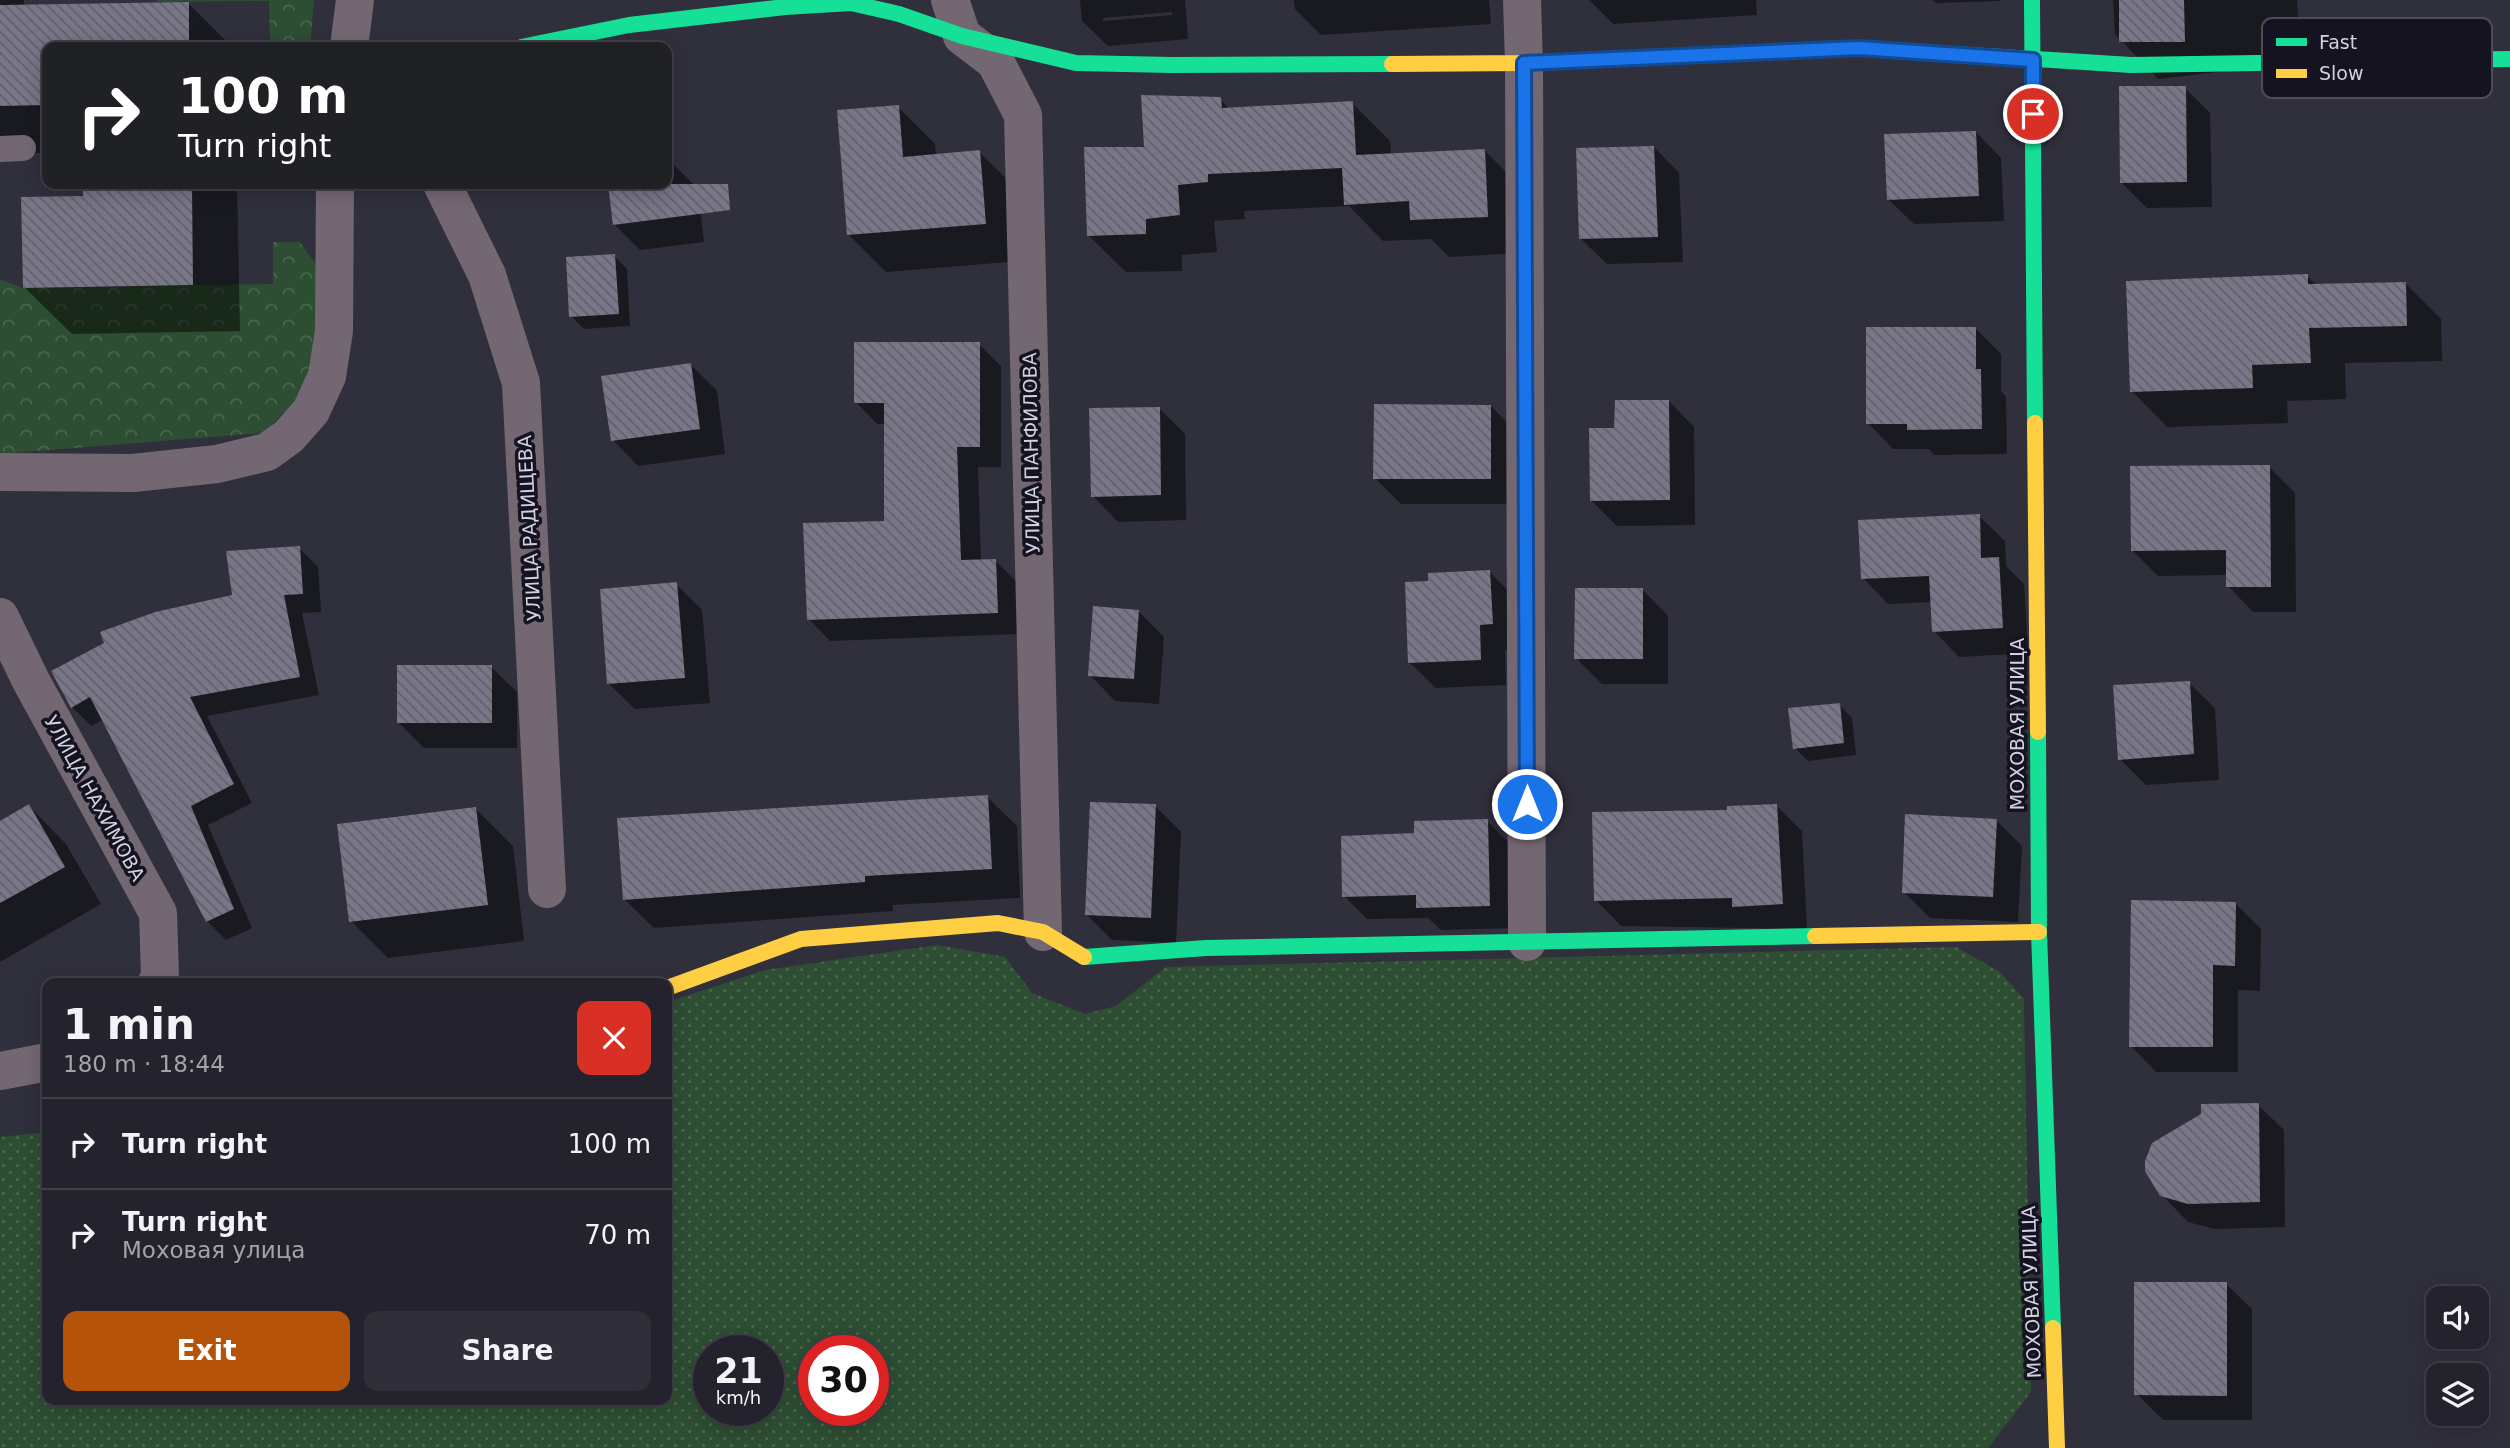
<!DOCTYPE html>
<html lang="en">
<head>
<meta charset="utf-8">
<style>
  :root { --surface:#24232d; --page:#302f39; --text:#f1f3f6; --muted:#a3a4aa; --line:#414049; --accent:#b45309 }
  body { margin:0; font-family:"DejaVu Sans",sans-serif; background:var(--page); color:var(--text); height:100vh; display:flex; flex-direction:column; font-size:26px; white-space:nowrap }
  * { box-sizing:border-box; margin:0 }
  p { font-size:23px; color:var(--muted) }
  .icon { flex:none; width:38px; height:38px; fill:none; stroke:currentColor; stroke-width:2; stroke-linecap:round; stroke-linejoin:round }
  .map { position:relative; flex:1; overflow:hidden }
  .drawer { position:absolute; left:42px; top:978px; width:630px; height:427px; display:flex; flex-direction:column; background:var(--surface); border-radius:14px; box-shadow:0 4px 18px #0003,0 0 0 2px var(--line) }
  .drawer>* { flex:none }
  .banner { position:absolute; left:42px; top:42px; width:630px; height:147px; border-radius:14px; box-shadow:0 4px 18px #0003,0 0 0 2px var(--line); background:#202124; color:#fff; overflow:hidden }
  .tools { position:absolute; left:2426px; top:1286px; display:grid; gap:14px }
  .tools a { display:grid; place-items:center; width:63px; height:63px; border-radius:14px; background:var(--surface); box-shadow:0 4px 18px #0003,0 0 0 2px var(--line); font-size:35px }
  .speed { position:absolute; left:693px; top:1335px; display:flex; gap:14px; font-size:35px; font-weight:700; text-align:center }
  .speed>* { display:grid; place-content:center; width:91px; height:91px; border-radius:50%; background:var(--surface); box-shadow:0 4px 18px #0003,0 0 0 2px var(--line); line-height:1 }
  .speed small { font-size:18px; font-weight:400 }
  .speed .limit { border:10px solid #d22; background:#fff; color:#111 }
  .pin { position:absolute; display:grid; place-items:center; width:60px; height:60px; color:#fff; margin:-30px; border:4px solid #fff; border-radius:50%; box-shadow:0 2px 7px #0007 }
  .me { position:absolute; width:77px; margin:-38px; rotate:0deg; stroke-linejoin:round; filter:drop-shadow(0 0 5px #0008) }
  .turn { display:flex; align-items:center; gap:24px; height:147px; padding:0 21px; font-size:32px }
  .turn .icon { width:91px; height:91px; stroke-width:2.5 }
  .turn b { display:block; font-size:49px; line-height:60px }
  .round { display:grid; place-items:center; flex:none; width:74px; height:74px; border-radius:14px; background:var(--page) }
  .summary { display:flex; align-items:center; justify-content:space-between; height:119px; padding:0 21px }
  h1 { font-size:42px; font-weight:700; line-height:52px }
  .button { display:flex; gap:14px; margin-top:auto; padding:14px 21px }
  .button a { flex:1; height:80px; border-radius:14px; background:var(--accent); color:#fff; font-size:28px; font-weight:700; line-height:80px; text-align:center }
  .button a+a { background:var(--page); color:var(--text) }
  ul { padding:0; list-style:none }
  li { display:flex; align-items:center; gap:21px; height:91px; padding:0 21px; border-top:2px solid var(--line) }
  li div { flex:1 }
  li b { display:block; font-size:26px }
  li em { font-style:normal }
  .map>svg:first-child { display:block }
</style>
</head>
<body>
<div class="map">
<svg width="2510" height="1448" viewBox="0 0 2510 1448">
  <defs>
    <pattern id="forest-crowns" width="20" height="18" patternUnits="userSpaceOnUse" patternTransform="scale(1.75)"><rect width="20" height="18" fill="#2d4e32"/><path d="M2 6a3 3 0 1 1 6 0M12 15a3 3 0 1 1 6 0" fill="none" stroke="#4b664f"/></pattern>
    <pattern id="park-dots" width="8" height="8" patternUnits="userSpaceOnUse" patternTransform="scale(1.75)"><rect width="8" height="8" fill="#2d4e32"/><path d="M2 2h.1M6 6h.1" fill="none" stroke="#4b664f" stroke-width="1.8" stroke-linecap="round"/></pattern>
    <pattern id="building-back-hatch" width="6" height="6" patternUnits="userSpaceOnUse" patternTransform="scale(1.75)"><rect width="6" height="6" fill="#787687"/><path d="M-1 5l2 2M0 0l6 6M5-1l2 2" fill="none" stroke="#61606c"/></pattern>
  </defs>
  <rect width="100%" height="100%" fill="#302f3c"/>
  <g fill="url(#forest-crowns)">
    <path d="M157,0H314L310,47H270L269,1L157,2Z"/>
    <path d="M273,242H300L318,267L322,319L311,386L263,433L0,454V279L23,288L273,284Z"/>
  </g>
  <path fill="url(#park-dots)" fill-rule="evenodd" d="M937,945L1005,957L1032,993L1085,1014L1116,1006L1166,967L1956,947L2000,972L2024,999L2031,1392L1988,1448H0V1137L47,1132V1400H667V1002L765,970ZM709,1351H768V1410H709ZM814,1351H873V1410H814Z"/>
  <g fill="#0007" fill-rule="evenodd">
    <path d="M0,0H24V6L188,3L232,47H47V153H0Z"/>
    <path d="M1080,0H1185L1188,39L1108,46L1082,21ZM1172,12V15L1103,21V18Z"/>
    <path d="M1294,0H1489L1491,24L1321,35L1295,9Z"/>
    <path d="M1589,0H1756L1757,15L1613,24Z"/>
    <path d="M1932,0H2000V1L1936,3Z"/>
    <path d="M2113,0H2297L2301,62L2158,79L2115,34Z"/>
    <path d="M2185,88L2210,113L2212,207L2147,208L2121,182Z"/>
    <path d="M1220,99L1231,110L1352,103L1390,141L1391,155L1485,151L1522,188L1524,253L1449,257L1431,239L1383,241L1349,206L1244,211L1245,219L1214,221L1217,252L1182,255V271L1126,272L1088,235L1146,149Z"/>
    <path d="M898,107L935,144L936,155L979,152L1017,189L1022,261L886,272L849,235Z"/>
    <path d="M1976,132L2001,158L2004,221L1914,224L1888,199Z"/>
    <path d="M1654,147L1679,173L1683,262L1607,264L1581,239Z"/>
    <path d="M672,163L698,189L704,242L640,250L614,224L610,184H667V164Z"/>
    <path d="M85,184H237L240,331L72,334L24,287L85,198Z"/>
    <path d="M614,256L627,269L630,326L584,329L571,316Z"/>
    <path d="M2307,276L2317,285L2405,283L2441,319L2442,361L2345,363L2346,399L2287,401L2288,423L2167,427L2132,391Z"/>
    <path d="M1975,328L2001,354V391L2006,397L2007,454L1934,455L1929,449H1893L1868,423Z"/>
    <path d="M979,344L1001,366V467H978L981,561H996L1017,582L1019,634L830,641L809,619L885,522L886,424H877L856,402Z"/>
    <path d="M691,365L717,391L725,454L638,466L613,440Z"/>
    <path d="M1669,401L1694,427L1695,525L1617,526L1591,500Z"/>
    <path d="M1491,406L1516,432V504H1401L1375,478Z"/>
    <path d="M1159,408L1185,434L1186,520L1118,522L1093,496Z"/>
    <path d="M2269,467L2295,493L2296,612H2253L2228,586V575L2158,576L2132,550Z"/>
    <path d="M1979,516L2005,541L2006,566L2024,584L2028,653L1959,657L1934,631L1932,602L1888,604L1863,578Z"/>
    <path d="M299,548L318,567L321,612L302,613L319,695L207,716L252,803L208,825L252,928L226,940L207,921L104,719L91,726L72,707L234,596Z"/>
    <path d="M1490,572L1515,598L1517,649L1505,650L1506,685L1436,688L1410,663L1430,583Z"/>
    <path d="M676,584L702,610L710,703L635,709L609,684Z"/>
    <path d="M1643,590L1668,616V684H1602L1576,658Z"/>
    <path d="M1138,611L1164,637L1159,704L1115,701L1090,675Z"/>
    <path d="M491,667L517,692V748H424L398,722Z"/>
    <path d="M2189,683L2215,708L2219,780L2146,785L2120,759Z"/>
    <path d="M1839,705L1852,718L1856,755L1808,761L1795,748Z"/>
    <path d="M987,797L1017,826L1020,898L893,905V911L654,928L624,899Z"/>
    <path d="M1776,805L1802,831L1807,929L1621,926L1596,900Z"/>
    <path d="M29,806L66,844L101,904L0,962V823Z"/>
    <path d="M1155,806L1181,832L1176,943L1112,940L1087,915Z"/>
    <path d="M476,809L513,846L524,941L388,958L351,921Z"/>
    <path d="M1996,820L2022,846L2018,922L1930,918L1904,892Z"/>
    <path d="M1487,821L1510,844L1512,928L1441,930L1428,918L1367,919L1344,896L1416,834Z"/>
    <path d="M2235,903L2261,929L2260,991L2238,990V1072H2156L2131,1046Z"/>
    <path d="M2258,1105L2284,1130L2285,1227L2215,1229L2188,1222L2162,1195Z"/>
    <path d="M2226,1284L2252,1309V1420H2163L2138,1395Z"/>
  </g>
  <g fill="url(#building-back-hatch)">
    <path d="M2119,0H2184L2185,42H2119Z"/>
    <path d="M189,2V47H47V105L0,106V5Z"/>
    <path d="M2119,86H2186L2187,182L2120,183Z"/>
    <path d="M1141,95L1221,97L1222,108L1353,101L1356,155L1485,149L1488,217L1410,220L1409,201L1344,205L1342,168L1208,174V182L1178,185L1180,215L1146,219V234L1087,236L1084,147H1144Z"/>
    <path d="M899,105L903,157L980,150L986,224L847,235L837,110Z"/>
    <path d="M1976,131L1979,196L1887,200L1884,134Z"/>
    <path d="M1654,146L1658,237L1579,239L1576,148Z"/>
    <path d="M83,184H192L193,285L23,288L21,197L83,196Z"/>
    <path d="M608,184H728L730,210L613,225Z"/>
    <path d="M615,254L619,314L569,317L566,257Z"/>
    <path d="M2308,274V284L2406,282L2407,326L2309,328L2311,363L2252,365L2253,388L2130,392L2126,281Z"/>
    <path d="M1866,327H1976V369H1981L1982,429L1907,430V424H1866Z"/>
    <path d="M854,342H980V447H957L961,560L996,559L998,613L807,620L803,523L884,521V403H854Z"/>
    <path d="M691,363L700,429L611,441L601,376Z"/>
    <path d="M1615,400H1669L1670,500L1590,501L1589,428H1614Z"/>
    <path d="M1374,404L1491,405V479H1373Z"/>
    <path d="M1160,407L1161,495L1091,497L1089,408Z"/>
    <path d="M2257,465H2270L2271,587H2226V550L2131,551L2130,466Z"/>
    <path d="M1980,514L1981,558L1999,557L2003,628L1932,632L1929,576L1861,579L1858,520Z"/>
    <path d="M300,546L303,594L284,595L300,677L190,697L234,784L191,806L234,909L206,922L90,697L71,708L51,671L104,643L100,632L155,612L232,595L226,551Z"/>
    <path d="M1490,570L1493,624L1480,625L1481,660L1408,663L1405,582L1428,581V573Z"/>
    <path d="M677,582L685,678L607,684L600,589Z"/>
    <path d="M1575,588H1643V659H1574Z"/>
    <path d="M1093,606L1139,610L1134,679L1088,676Z"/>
    <rect x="397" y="665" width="95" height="58"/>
    <path d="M2190,681L2194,754L2118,760L2113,685Z"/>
    <path d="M1840,703L1844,743L1793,749L1788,708Z"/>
    <path d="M988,795L992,869L865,876V882L623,900L617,818Z"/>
    <path d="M1090,802L1156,804L1151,918L1085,915Z"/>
    <path d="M29,804L65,867L0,903V821Z"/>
    <path d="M1777,804L1783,904L1732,907V898L1594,901L1592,812L1727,810V806Z"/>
    <path d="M476,807L488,905L349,922L337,824Z"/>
    <path d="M1905,814L1997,819L1993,897L1902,893Z"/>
    <path d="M1488,819L1490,906L1416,908V895L1342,897L1341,836L1414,833V821Z"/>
    <path d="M2131,900L2236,902L2235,966L2213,965V1047H2129Z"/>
    <path d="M2259,1103L2260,1202L2188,1204L2160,1196L2145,1171V1161L2152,1143L2201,1114V1104Z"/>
    <path d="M2134,1282H2227V1396L2134,1395Z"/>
  </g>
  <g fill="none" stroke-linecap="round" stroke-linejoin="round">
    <path stroke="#736772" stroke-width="26" d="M0,149L23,148"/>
    <g stroke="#736772" stroke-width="38">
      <path d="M950,0L962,36L995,61L1023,115L1043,932"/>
      <path d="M1522,0L1524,63L1527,942"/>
      <path d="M349,47L355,0"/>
      <path d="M442,184L487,275L521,383L547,889"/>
      <path d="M0,472L133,473L217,464L267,452L289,436L311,411L327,376L334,331L335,184"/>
      <path d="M0,617L31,681L158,913L160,977L156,984"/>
      <path d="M0,1071L47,1062"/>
    </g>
    <g stroke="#16e098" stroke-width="16">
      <path d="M2032,0L2035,423"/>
      <path d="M521,47L629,25L785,7L851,3L899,14L962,36L1076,63L1172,65L1392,64"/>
      <path d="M1767,52L1859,48L2131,65L2510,59"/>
      <path d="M2038,732L2039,932L2053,1328"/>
      <path d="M1084,957L1206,948L1815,936"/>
    </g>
    <g stroke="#ffcf43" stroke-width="16">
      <path d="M1392,64L1524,63L1767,52"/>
      <path d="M2035,423L2038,732"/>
      <path d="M1815,936L2039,932"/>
      <path d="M667,988L801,939L998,923L1043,932L1084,957"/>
      <path d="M2053,1328L2057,1448"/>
    </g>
  </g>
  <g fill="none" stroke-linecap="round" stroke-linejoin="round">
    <g stroke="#114b97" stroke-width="18">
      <path id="route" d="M1527,804L1524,63L1859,48L2033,60V114"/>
    </g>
    <use href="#route" stroke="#1a73e8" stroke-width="12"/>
  </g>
  <g text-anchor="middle" stroke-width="7" stroke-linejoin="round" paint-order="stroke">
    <g font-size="19" fill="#d2d1e2" stroke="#14131f">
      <text transform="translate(1031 453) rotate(-91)" y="7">УЛИЦА ПАНФИЛОВА</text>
      <text transform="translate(529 528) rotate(-93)" y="7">УЛИЦА РАДИЩЕВА</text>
      <text transform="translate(2017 724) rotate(-90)" y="7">МОХОВАЯ УЛИЦА</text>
      <text transform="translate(95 798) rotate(61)" y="7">УЛИЦА НАХИМОВА</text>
      <text transform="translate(2031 1292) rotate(-92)" y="7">МОХОВАЯ УЛИЦА</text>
    </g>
  </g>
  <rect x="2262" y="18" width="230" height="80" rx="10" fill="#14131f" stroke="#4d4c5a" stroke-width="2"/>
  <rect x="2276" y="38" width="31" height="8" fill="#16e098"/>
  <rect x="2276" y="69" width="31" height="9" fill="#ffcf43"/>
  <g font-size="19" fill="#d2d1e2">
    <text x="2319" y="49">Fast</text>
    <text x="2319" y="80">Slow</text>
  </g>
</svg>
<div class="tools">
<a><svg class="icon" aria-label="sound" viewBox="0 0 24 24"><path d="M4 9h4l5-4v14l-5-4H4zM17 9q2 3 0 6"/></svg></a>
<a><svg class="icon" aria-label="layers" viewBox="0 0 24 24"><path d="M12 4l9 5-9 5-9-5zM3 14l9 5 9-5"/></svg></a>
</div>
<div class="speed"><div>21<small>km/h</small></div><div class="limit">30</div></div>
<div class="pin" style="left:2033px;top:114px;background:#d93025"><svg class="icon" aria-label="arrive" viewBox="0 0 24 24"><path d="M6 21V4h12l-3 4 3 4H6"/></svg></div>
<svg class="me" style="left:1527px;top:804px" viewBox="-20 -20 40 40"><circle r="17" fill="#1a73e8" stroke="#fff" stroke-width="3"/><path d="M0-11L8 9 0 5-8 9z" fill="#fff"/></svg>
<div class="banner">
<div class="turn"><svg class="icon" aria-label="right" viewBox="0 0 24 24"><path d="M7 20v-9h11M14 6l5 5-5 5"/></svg><div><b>100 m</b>Turn right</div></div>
</div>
<section class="drawer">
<div class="summary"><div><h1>1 min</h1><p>180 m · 18:44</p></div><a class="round" style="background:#d93025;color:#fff"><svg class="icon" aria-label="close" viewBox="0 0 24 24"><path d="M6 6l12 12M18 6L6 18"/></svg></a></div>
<ul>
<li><svg class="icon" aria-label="right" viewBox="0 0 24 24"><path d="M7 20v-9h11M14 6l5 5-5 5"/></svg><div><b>Turn right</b></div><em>100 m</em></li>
<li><svg class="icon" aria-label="right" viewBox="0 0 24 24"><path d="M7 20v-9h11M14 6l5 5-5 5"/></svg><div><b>Turn right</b><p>Моховая улица</p></div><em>70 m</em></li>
</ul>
<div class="button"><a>Exit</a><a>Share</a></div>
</section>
</div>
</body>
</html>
